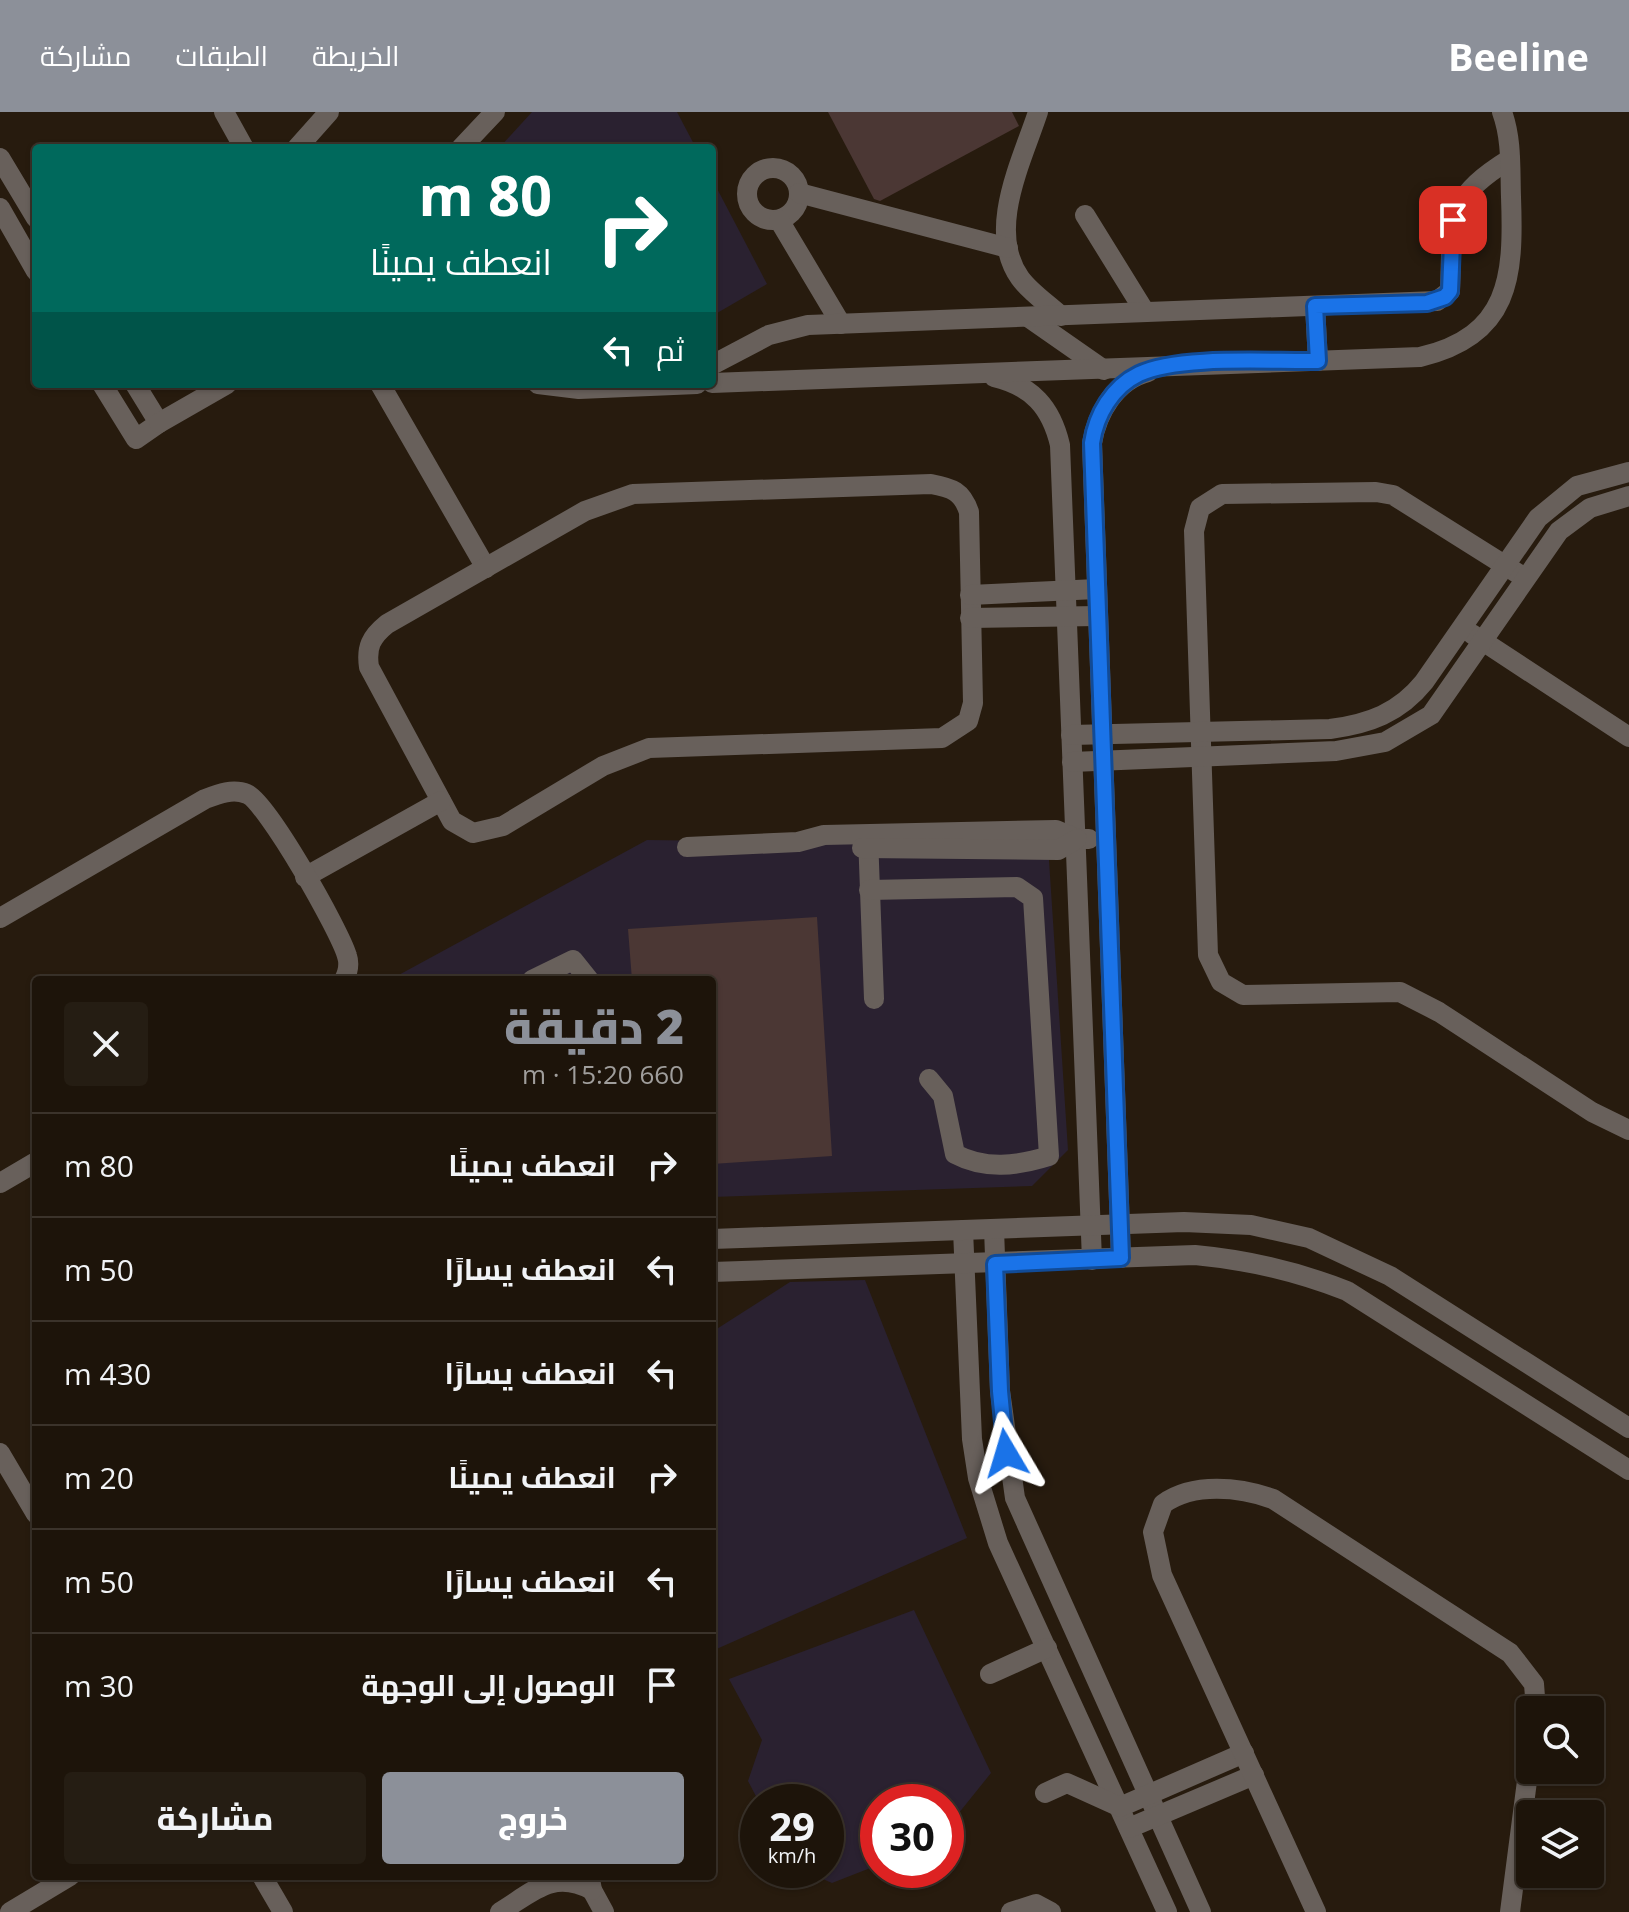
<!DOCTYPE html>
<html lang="ar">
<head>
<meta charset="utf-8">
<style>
  :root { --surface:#1d140a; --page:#251d13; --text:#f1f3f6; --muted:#a09e9c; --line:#3b332b; --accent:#8c9099 }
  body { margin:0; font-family:"Open Sans",Cairo,sans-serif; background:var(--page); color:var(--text); direction:rtl; height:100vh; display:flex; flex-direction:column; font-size:30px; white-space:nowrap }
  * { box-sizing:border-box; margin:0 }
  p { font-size:26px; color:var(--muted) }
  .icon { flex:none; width:44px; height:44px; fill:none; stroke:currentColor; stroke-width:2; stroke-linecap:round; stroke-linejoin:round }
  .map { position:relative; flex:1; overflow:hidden; direction:ltr }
  .sheet { position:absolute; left:32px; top:864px; width:684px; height:904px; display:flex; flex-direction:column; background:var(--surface); border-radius:8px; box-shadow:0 2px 6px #0004,0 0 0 2px var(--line); direction:rtl }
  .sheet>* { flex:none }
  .top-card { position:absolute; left:32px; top:32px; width:684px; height:244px; border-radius:8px; box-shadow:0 2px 6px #0004,0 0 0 2px var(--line); direction:rtl; background:#00695c; color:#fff; overflow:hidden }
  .tools { position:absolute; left:1516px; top:1584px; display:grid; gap:16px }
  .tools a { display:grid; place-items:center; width:88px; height:88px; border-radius:8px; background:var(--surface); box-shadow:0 2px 6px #0004,0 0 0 2px var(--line); font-size:40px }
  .speed { position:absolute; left:740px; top:1672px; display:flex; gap:16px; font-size:40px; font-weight:700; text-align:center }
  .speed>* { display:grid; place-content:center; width:104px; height:104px; border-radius:50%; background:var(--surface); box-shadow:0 2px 6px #0004,0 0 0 2px var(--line); line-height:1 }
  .speed small { font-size:20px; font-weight:400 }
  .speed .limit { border:12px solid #d22; background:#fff; color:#111 }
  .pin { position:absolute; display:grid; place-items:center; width:68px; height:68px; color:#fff; margin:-34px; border-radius:16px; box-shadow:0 4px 12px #0006 }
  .me { position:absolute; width:88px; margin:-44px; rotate:353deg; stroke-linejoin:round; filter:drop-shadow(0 0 6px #0008) }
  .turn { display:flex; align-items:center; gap:28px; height:168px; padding:0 32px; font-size:36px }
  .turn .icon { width:104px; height:104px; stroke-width:2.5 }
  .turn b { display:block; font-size:56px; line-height:68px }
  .then { display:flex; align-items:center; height:76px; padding:0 32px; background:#0003; gap:16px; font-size:30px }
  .round { display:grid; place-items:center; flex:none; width:84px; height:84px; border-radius:8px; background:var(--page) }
  .overview { display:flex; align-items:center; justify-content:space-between; height:136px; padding:0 32px }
  h1 { font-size:48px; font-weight:800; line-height:60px; color:var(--accent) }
  .primary-button { display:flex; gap:16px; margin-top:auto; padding:16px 32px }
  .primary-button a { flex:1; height:92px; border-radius:8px; background:var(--accent); color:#fff; font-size:32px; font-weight:800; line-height:92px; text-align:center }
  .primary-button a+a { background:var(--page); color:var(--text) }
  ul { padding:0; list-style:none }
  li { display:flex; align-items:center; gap:24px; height:104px; padding:0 32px; border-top:2px solid var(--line) }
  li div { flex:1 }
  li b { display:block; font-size:30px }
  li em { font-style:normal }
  header { display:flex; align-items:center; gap:48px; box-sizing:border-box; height:112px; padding:0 40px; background:var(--accent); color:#fff }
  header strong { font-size:38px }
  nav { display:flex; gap:44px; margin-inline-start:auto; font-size:28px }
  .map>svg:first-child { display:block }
</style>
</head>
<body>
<header>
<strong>Beeline</strong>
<nav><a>الخريطة</a><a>الطبقات</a><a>مشاركة</a></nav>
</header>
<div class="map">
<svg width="1629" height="1800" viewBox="0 0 1629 1800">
  <rect width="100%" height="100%" fill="#271b0e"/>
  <g fill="#2a2130">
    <path d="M532,0H677L696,36H499Z"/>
    <path d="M712,67L767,172L712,204Z"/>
    <path d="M647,728L1048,733L1068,1038L1032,1074L712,1085V868L395,865Z"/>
    <path d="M865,1168L967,1426L712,1539V1220L790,1170Z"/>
    <path d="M914,1498L991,1661L946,1717V1690H878V1753L832,1771L802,1758H826V1690H759L748,1669L762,1628L729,1567Z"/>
  </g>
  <g fill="#4b3734">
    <path d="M828,0H1012L1019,14L880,89L874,87Z"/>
    <path d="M817,805L832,1044L712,1052V868H632L628,817Z"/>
  </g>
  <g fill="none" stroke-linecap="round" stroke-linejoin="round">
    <g stroke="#68605b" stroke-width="20">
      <path d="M224,0L244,36"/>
      <path d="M1038,0C1022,49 986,118 1020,166C1030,180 1048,192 1061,204"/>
      <path d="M297,36L329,0"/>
      <path d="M461,36L495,0"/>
      <path d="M0,46L36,106"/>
      <circle cx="773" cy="82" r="26"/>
      <path d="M799,81L1008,136"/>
      <path d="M0,96L36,159"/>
      <path d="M1085,103L1145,200"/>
      <path d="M779,108L841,212"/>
      <path d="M1315,194L1318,249"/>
      <path d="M1028,205L1104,258"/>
      <path d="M712,253L769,223L808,213L1437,189L1450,179C1453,107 1444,88 1510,47"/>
      <path d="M994,265C1032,274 1051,295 1060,333L1092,1148"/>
      <path d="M712,271L1420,245C1510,224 1514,165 1511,85C1510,57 1512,27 1502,0"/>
      <path d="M102,272L136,327L159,311L135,272"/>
      <path d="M380,272L486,456"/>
      <path d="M538,272L579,277L697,272"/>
      <path d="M159,311L227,272"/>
      <path d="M931,372C952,376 962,379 969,400L973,591L968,609L942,626L649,636L603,654L503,714L473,721L452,709L369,555C366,535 371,525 387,512L585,399L633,382Z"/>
      <path d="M1525,466L1393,383L1376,380L1222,382L1200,396L1194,419L1208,843L1221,870L1243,883L1400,880L1439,900L1592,1000L1629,1018"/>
      <path d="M970,483L1097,477"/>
      <path d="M970,506L1098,504"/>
      <path d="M1472,522L1629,625"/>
      <path d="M1071,623L1330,617C1369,612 1399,601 1424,570L1538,406L1577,374L1629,360"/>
      <path d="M1072,650L1336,639L1385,630L1431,603L1559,419L1590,396L1629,384"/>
      <path d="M868,724L874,887"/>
      <path d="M687,735L798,730L824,723L1056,718L1077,727H1089"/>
      <path d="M862,736L1058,738L1077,727"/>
      <path d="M305,765L441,689"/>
      <path d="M869,778L1017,775L1033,786L1049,1044C1017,1054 985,1058 955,1042L943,984L929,967"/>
      <path d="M0,806L205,687C218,682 233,676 247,682C267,690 340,819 347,844C350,853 348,860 344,868"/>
      <path d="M532,868L573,848L589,868"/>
      <path d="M0,1071L36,1050"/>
      <path d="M994,1117L1000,1279L1015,1386L1201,1800"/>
      <path d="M963,1118L972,1327L978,1366L998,1431L1167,1800"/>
      <path d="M712,1127L1184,1110L1251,1113L1309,1126L1390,1164L1629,1316"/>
      <path d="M1121,1146L1092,331C1097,301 1116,268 1148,260"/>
      <path d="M712,1160L1195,1143C1249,1148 1296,1159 1347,1179L1629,1358"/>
      <path d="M0,1341L36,1402"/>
      <path d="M990,1562L1047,1536"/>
      <path d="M1045,1681L1067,1671L1120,1695L1244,1641"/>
      <path d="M1129,1716L1254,1663"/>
      <path d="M262,1764L283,1800"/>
      <path d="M590,1767L592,1778L604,1800"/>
      <path d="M10,1800L70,1764"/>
      <path d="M500,1800C533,1780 553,1757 592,1778"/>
      <path d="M1011,1800L1036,1792L1051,1800"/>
      <path d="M1316,1800L1162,1463L1153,1420L1163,1392C1193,1370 1240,1375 1273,1387L1510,1541L1534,1572L1536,1598"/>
      <path d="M1510,1800L1530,1646"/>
    </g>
  </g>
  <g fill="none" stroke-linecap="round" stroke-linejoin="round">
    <g stroke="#114b97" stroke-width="20">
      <path id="route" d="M1006,1341L1000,1279L995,1152L1121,1146L1092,331C1096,303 1112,275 1139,262C1179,243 1272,250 1318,249L1315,194L1427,191L1445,185L1450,179L1453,108"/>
    </g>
    <use href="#route" stroke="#1a73e8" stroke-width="14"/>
  </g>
</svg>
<div class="tools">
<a><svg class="icon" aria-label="search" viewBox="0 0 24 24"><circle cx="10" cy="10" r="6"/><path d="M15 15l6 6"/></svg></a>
<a><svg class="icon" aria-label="layers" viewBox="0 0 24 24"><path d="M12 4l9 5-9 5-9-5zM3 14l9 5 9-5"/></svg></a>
</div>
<div class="speed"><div>29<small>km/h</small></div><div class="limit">30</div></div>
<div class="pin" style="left:1453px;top:108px;background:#d93025"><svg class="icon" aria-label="arrive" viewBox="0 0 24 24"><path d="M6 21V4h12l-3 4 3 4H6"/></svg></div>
<svg class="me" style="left:1006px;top:1341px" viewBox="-20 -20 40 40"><path d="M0-17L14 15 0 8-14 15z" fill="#1a73e8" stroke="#fff" stroke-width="4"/></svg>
<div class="top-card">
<div class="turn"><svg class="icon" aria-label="right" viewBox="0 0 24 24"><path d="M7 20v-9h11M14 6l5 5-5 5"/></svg><div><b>80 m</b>انعطف يمينًا</div></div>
<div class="then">ثم<svg class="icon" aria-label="left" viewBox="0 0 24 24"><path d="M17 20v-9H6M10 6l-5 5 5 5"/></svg></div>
</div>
<section class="sheet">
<div class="overview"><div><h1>2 دقيقة</h1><p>660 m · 15:20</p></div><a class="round"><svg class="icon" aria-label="close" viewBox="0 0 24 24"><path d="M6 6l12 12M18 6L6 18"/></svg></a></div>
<ul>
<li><svg class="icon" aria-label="right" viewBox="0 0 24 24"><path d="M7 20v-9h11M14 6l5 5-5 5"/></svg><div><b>انعطف يمينًا</b></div><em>80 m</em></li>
<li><svg class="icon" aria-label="left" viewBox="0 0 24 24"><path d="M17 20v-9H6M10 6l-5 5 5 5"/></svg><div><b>انعطف يسارًا</b></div><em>50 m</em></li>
<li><svg class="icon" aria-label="left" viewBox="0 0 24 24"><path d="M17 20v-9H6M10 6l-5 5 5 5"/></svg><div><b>انعطف يسارًا</b></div><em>430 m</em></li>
<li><svg class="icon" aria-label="right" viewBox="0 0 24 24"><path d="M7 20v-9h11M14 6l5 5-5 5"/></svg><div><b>انعطف يمينًا</b></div><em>20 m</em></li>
<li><svg class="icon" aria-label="left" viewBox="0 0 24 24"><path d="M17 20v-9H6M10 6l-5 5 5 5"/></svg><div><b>انعطف يسارًا</b></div><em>50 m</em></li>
<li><svg class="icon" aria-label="arrive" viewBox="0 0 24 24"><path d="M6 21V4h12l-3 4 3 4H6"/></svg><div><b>الوصول إلى الوجهة</b></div><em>30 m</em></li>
</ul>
<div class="primary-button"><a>خروج</a><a>مشاركة</a></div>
</section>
</div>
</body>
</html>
